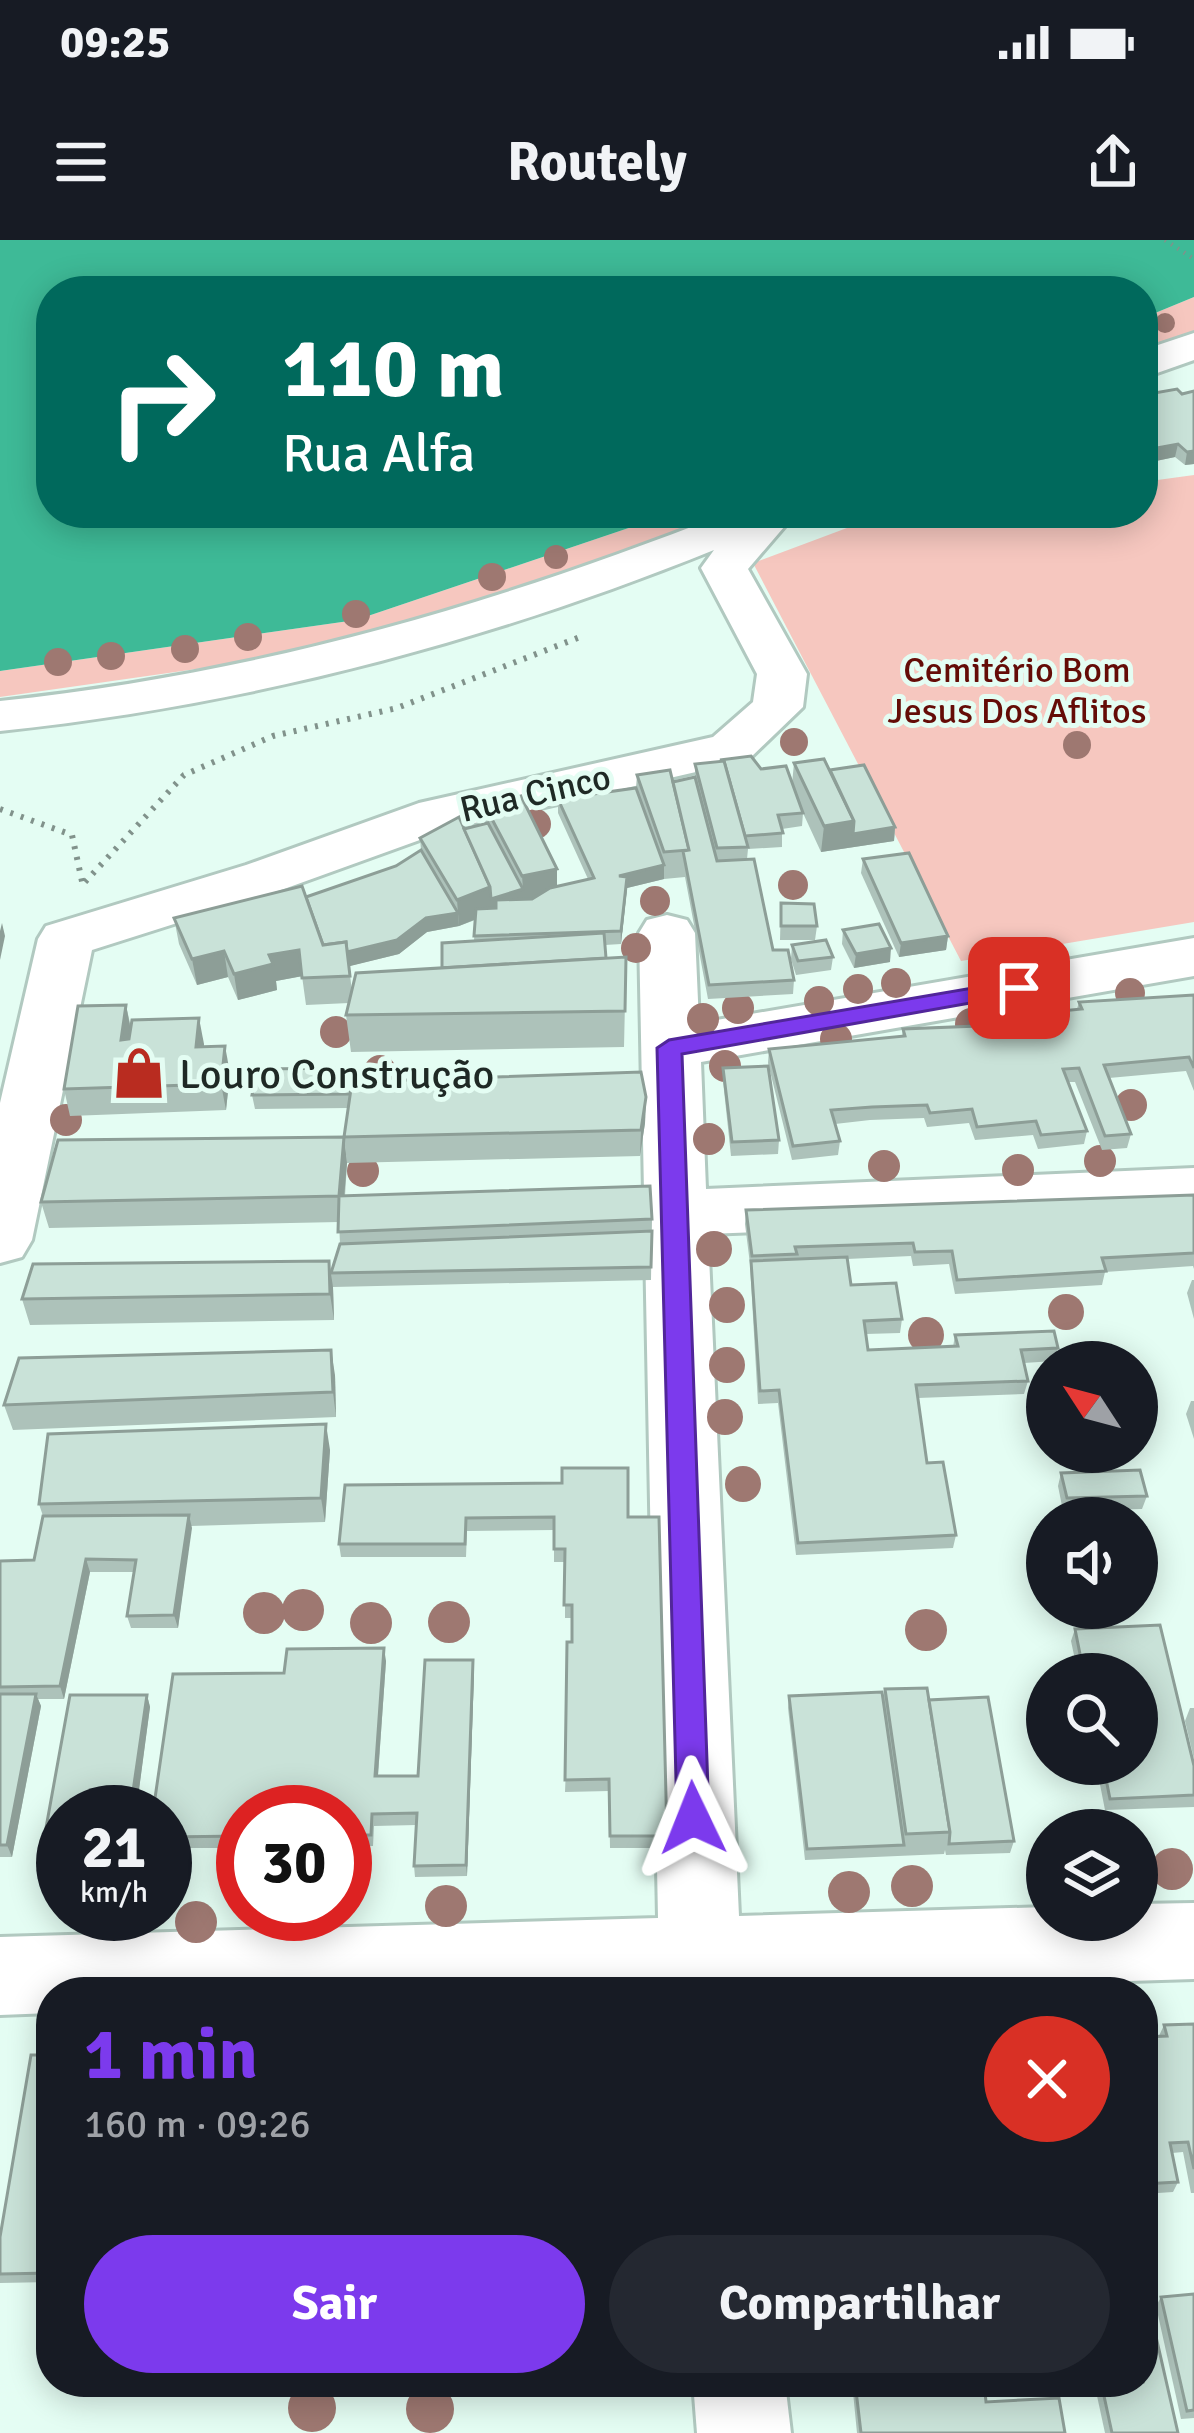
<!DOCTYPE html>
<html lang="pt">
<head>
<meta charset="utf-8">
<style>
  :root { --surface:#171b24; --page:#242831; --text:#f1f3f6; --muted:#9ea1a6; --accent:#7c3aed }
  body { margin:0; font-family:Signika,sans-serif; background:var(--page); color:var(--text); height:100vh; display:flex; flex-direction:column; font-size:45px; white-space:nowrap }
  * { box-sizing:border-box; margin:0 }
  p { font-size:39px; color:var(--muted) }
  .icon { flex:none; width:66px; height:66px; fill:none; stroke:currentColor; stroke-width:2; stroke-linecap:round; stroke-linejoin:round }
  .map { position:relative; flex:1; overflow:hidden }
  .sheet { position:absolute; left:36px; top:1737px; width:1122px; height:420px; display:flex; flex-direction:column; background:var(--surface); border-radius:48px; box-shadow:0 6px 30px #0003 }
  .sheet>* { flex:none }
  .hud { position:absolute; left:36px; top:36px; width:1122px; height:252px; border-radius:48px; box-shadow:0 6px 30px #0003; background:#00695c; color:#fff; overflow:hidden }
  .needle { width:78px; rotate:306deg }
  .tools { position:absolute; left:1026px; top:1101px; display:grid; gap:24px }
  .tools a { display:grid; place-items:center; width:132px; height:132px; border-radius:50%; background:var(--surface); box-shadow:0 6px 30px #0003; font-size:60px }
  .speed { position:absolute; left:36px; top:1545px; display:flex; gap:24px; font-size:60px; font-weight:700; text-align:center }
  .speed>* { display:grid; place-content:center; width:156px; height:156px; border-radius:50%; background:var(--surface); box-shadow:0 6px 30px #0003; line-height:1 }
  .speed small { font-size:30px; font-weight:400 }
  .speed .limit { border:18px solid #d22; background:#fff; color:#111 }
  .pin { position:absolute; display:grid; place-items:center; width:102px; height:102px; color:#fff; margin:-51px; border-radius:24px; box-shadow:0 6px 18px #0006 }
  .me { position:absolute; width:132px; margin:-66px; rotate:358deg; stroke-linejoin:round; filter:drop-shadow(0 0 9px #0008) }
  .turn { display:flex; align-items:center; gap:42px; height:252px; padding:0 48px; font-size:54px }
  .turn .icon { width:156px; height:156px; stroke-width:2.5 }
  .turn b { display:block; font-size:84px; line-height:102px }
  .round { display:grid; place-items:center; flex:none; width:126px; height:126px; border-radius:63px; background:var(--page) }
  .overview { display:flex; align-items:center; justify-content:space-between; height:204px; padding:0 48px }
  h1 { font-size:72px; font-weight:800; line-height:90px; color:var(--accent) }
  .button { display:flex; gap:24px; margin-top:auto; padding:24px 48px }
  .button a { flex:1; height:138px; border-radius:72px; background:var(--accent); color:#fff; font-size:48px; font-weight:800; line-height:138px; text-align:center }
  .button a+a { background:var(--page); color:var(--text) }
  .status { display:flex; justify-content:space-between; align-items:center; height:84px; padding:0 60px; background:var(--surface); direction:ltr }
  .status svg { height:33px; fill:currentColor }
  header { display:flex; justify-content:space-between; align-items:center; height:156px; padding:0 48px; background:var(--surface); font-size:54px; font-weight:800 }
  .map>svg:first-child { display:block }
</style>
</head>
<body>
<div class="status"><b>09:25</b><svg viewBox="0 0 49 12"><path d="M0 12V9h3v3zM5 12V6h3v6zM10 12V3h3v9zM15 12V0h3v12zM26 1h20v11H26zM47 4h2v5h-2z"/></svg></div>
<header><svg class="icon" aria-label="menu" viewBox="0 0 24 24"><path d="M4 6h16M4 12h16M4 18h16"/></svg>Routely<svg class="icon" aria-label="share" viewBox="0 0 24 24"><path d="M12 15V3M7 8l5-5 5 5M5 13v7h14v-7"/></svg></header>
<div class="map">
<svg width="1194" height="2193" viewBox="0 0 1194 2193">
  <rect width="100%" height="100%" fill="#e4fdf3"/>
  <g fill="#f6c7bf">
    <path d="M1194,57V94L1143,114V78Z"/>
    <path d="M1194,235V682L961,721L753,323L887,273H1143V242Z"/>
    <path d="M673,273H746L486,359L288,416L0,457V431L356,380Z"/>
  </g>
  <path fill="#3eba97" d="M0,0H1194V57L1143,78V51H51V273H673L356,380L0,431Z"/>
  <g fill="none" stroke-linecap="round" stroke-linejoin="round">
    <g stroke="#b1c9c0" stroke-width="6">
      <g id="minor">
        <path d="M1194,93V120L1143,138V110Z"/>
        <path d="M727,273H796L748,329L807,434L803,467L748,520L453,588L284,649L92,710L32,1000L22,1017L0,1023V863L38,699L46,686L246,625L419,563L713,497L753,462L757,434L701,328L714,310C484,403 247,465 0,491V461C256,434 488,367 727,273Z"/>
        <path d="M667,675L687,680L695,693L699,783L1194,698V736L701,822L706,949L1194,928V974L708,994L739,1676L1047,1667V1680H1137V1664L1194,1663V1739L765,1752H51V1773L0,1775V1697L658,1678L639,693L647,680Z"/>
        <path d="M693,2142H785L791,2193H697Z"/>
      </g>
    </g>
    <path stroke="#81928b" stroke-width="4.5" stroke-dasharray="1.5 6" stroke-linecap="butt" d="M1165,0L1194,19"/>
    <g stroke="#81928b" stroke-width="6" stroke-dasharray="3 8" stroke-linecap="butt">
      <path d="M0,569L72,595L83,646"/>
      <path d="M85,642L184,535L273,496L397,468L580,397"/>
    </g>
    <use href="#minor" fill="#fff" fill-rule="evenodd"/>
  </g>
  <g fill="#9e7871">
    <circle cx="1165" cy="83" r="10"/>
    <circle cx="556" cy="317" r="12"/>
    <circle cx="492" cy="337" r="14"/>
    <circle cx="356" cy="374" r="14"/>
    <circle cx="248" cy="397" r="14"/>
    <circle cx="185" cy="409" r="14"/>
    <circle cx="111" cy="416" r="14"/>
    <circle cx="58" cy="422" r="14"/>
    <circle cx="794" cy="502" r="14"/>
    <circle cx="1077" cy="505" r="14"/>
    <circle cx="536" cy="584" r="15"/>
    <circle cx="793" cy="645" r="15"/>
    <circle cx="655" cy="661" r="15"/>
    <circle cx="636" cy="708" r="15"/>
    <circle cx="896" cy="743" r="15"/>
    <circle cx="858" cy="749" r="15"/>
    <circle cx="1130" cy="753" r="15"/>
    <circle cx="819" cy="761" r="15"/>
    <circle cx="738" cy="768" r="16"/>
    <circle cx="1054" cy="769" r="16"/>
    <circle cx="703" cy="779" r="16"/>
    <circle cx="971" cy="784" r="16"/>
    <circle cx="336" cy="792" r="16"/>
    <circle cx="836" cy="799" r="16"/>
    <circle cx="725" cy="826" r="16"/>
    <circle cx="380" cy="831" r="16"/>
    <circle cx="1131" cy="865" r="16"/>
    <circle cx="66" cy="880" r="16"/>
    <circle cx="709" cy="899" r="16"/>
    <circle cx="1100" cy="921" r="16"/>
    <circle cx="884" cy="926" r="16"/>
    <circle cx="1018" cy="930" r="16"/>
    <circle cx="363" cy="931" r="16"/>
    <circle cx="714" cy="1009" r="18"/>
    <circle cx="727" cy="1065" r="18"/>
    <circle cx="1066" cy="1072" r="18"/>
    <circle cx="926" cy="1095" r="18"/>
    <circle cx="727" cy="1125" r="18"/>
    <circle cx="725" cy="1177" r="18"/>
    <circle cx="743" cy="1244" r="18"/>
    <circle cx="303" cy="1370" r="21"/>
    <circle cx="264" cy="1373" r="21"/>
    <circle cx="449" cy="1382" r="21"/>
    <circle cx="371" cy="1383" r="21"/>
    <circle cx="926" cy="1390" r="21"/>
    <circle cx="1172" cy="1629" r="21"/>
    <circle cx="912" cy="1646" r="21"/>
    <circle cx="849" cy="1652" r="21"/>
    <circle cx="446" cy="1666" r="21"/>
    <circle cx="196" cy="1682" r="21"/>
    <circle cx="312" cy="2168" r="24"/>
    <circle cx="430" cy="2169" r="24"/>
  </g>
  <g fill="#adc2ba" fill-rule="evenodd">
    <path d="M1194,151V224L1185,225L1175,217L1151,222L1150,230L1143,231L1182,154Z"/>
    <path d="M794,523L830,530L895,587L894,601L821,612L803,573L802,586L782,589V607L748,609L747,619L773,710L794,740L793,754L708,759L685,637L664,639L627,648L621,704L605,705L606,718L626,717L624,807L351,812L346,775L349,763L306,765L302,736L276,741L277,750L238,760L228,737L197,745L179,704L174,678L306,657L396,626L421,610L420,598L485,583L484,564L557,629V646L588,639L558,573V559L636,548L637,535L673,542L695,537V524L761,529L792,544ZM475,680L474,701L442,728L352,752L349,726L399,714L427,692L459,686Z"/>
    <path d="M863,619L948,696L946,710L899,717L861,633Z"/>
    <path d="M781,663L817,686L815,700H780Z"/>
    <path d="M843,690L890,722L854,728L842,704Z"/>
    <path d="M792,705L833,717L831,730L796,735L791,719Z"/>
    <path d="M1194,755V851L1186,831L1109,838L1131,894L1127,908L1102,910L1075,842H1068L1087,891L1084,904L1038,909L1033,895L975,900L969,883L927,887L924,878L870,880L835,884L840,901L838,915L792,920L768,823L769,809L902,796L903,789L997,785L998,777L1077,769L1079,762Z"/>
    <path d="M126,765L131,788L204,804V807L230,833L226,870L70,876L64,849Z"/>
    <path d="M357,828L358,842L646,857L645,883L640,916L347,923L344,897L348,868L255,869L252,855Z"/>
    <path d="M723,828L779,900L778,914L731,916L723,841Z"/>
    <path d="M344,897L347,923L345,956L652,979L651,1040L333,1047L334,1080L30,1085L22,1059L329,1021L331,1033L340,1004L339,982L49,988L41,962Z"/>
    <path d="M1194,955V1029L1193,1026L1105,1032L1102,1045L955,1054L949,1024L913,1026L911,1016L847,1019L851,1045L902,1079L900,1093L866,1094L868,1110L953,1107L955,1095L1058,1108L1054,1121L1024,1123L1028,1141L1024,1154L918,1158L927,1223L956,1295L953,1308L796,1315L778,1163L758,1164L750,1024L745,984L746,970Z"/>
    <path d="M1192,1040H1194V1079L1187,1053Z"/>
    <path d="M335,1135L336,1177L13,1190L4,1165Z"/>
    <path d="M1191,1161H1194V1199L1186,1174Z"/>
    <path d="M330,1210L325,1282L191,1286L178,1388H131L127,1376L134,1332H90L64,1459H38L41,1466L12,1617H0V1321L34,1320L43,1276L39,1264Z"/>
    <path d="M1061,1233L1147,1256L1142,1269L1063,1271L1058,1246Z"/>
    <path d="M345,1245L628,1277L667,1596L666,1608H610L609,1551L565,1552L572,1378H565V1322H554V1290L467,1291L466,1317H341L339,1304Z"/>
    <path d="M1160,1385L1194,1526V1567L1105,1570L1096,1524H1137V1434H1078L1071,1401L1075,1389Z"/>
    <path d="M386,1421L378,1536H418L474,1433L467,1636L415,1637L414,1626L416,1585L374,1586L373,1606L345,1607V1572H243V1608H165V1572L284,1433Z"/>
    <path d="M885,1449L929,1460L1014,1601L1010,1613L946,1615L945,1610L944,1614L805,1620L788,1468L789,1456L883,1459Z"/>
    <path d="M70,1455H147L150,1467L136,1572H63V1621L47,1622L42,1610Z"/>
    <path d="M1190,1468H1194V1519L1185,1481Z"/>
    <path d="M1194,1784V1953H1191L1183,1912L1172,1913L1178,1942L1173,1952L1143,1954V1797L1159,1796L1164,1785Z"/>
    <path d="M51,1815V2042L0,2043V1997Z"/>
    <path d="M1194,2054V2178L1181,2179L1156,2066L1161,2057Z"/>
    <path d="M852,2142H984L986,2162L1065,2193H857Z"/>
    <path d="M1094,2142H1143L1178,2193H1105Z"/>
  </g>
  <g fill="#8d9e97">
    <path d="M1178,204L1175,217L1151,222L1150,230L1143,231V218L1146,210Z"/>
    <path d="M1194,211V224L1185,225L1187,212Z"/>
    <path d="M854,581L895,587L894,601L821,612L824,586Z"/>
    <path d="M664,625V639L627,648L621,704L619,636Z"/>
    <path d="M557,629V655L491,673L459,686L457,660L490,647L523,649L522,636Z"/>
    <path d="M458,673L459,686L427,692L399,714L326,732L325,718L426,678Z"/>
    <path d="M2,683L5,696L0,720V691Z"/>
    <path d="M948,696L946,710L899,717L901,703Z"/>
    <path d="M891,708L890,722L854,728L856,714Z"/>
    <path d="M299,710L303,736L276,741L277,750L238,760L234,734L269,715Z"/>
    <path d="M224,711L228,737L197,745L192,719Z"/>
    <path d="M126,765L131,791L127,826L121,800Z"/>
    <path d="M199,778L204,804L201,834L196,807Z"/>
    <path d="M225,806L230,833L226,870L221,844Z"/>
    <path d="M646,857L645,883L640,916L641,890Z"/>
    <path d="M344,897L347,923L342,982L339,956Z"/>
    <path d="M329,1021L333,1047L334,1080L330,1054Z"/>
    <path d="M331,1110L335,1135L336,1177L333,1152Z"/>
    <path d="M326,1184L330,1210L325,1282L321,1258Z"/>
    <path d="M189,1275L192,1288L178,1388L174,1375Z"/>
    <path d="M86,1319L90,1332L64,1459L60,1446Z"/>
    <path d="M384,1408L386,1421L377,1548L375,1536Z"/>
    <path d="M473,1420L474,1433L467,1636L466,1625Z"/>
    <path d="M36,1454L41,1466L12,1617L7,1605Z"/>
    <path d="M147,1455L150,1467L136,1572H130Z"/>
  </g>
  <g fill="#c9e2d8" stroke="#8d9e97" stroke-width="3">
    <path d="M1177,149L1182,154L1194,151V211L1187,212L1178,204L1146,210L1152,216L1143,218V155Z"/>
    <path d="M751,516L761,529L786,526L803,573L778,575L783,593L745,596L724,521L720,520Z"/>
    <path d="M824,519L854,581L824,586L794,523Z"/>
    <path d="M724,521L748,607L717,608L695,524Z"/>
    <path d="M864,525L895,587L853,594L854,581L830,530Z"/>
    <path d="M670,530L689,610L664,612L637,535Z"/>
    <path d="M695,537L717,621L754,619L773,710H788L794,740L709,745L683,611L689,610L673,542Z"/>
    <path d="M636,548L664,625L619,636L627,637L621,691L474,696L476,669L496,668V660L532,659L550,648L594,638L558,559Z"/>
    <path d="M521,556L557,629L522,636L484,564Z"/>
    <path d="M459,577L490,647L457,660L420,598Z"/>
    <path d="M488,583L523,649L491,659L490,647L464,589Z"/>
    <path d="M421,610L458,673L426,678L397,700L347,712L346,702L323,705L306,657L396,626Z"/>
    <path d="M909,613L948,696L901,703L863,619Z"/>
    <path d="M302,646L323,705L346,702L350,736L302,738L299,710L269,715L273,724L234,734L224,711L192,719L174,678Z"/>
    <path d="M781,663L814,664L817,686H781Z"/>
    <path d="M879,684L891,708L856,714L843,690Z"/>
    <path d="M604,693L606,718L442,728V703Z"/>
    <path d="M826,700L833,717L798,721L792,705Z"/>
    <path d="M626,717L625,771L346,775L356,733Z"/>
    <path d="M1194,755V828L1189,817L1104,825L1131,894L1105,896L1079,828L1063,829L1087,891L1041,895L1036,881L977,887L972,869L930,873L927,865L872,867L831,870L840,901L793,906L769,809L905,796L903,789L1002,785L998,777L1082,769L1079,762Z"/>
    <path d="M126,765L121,800L129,799L132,780L199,778L196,807L225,806L221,844L64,849L78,766Z"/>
    <path d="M768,826L779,900L732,902L723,828Z"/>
    <path d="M357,828L355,842H352L350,854L252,855L257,829Z"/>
    <path d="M641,832L646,857L641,890L344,897L352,842Z"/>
    <path d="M344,897L339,956L650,946L652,979L338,992L339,956L41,962L58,900Z"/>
    <path d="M1194,955V1013L1102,1018L1106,1031L957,1040L952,1011L915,1012L913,1003L795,1007L797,1014L752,1016L746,970Z"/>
    <path d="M652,991L651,1027L331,1033L340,1004Z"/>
    <path d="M847,1017L851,1045L896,1043L902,1079L864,1081L868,1110L958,1106L955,1095L1054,1091L1058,1108L1021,1110L1028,1141L916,1145L927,1223L943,1222L956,1295L798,1303L779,1150L760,1151L751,1021Z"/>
    <path d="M329,1021L330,1054L22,1059L33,1024Z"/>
    <path d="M331,1110L333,1152L4,1165L19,1118Z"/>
    <path d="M326,1184L321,1258L39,1264L48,1194Z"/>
    <path d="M562,1228H628V1277H659L667,1596H610L609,1539L565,1540L567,1402H572V1365H564L565,1309H554V1277L466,1278L465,1304H339L345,1245L562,1243Z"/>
    <path d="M1140,1230L1147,1256L1067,1258L1061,1233Z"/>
    <path d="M189,1275L174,1375L127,1376L136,1320L86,1319L60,1446L0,1447V1321L34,1320L43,1276Z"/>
    <path d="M1160,1385L1194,1526V1555L1110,1559L1103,1524H1137V1434H1084L1075,1389Z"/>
    <path d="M384,1408L375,1536H418L425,1420H473L466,1625L414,1626L417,1573L372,1574L371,1595H345V1572H243V1596L165,1597V1572H153L173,1434L284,1433L287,1409Z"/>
    <path d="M927,1448L950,1592L906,1594L885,1449Z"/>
    <path d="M882,1452L904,1605L807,1609L789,1456Z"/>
    <path d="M0,1454H36L7,1605H0Z"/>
    <path d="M70,1455H147L130,1572H63V1610H42Z"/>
    <path d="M988,1457L1014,1601L949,1604L950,1592L929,1460Z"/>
    <path d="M1194,1784V1929L1188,1902L1170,1903L1178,1942L1143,1944V1797L1167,1796L1164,1785Z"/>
    <path d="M31,1815H51V2033L0,2034V1997Z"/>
    <path d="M1143,2044H1144L1178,2193H1112L1101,2142H1143Z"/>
    <path d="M1194,2054V2170L1187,2171L1161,2057Z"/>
    <path d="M855,2142H984L986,2162L1059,2158L1065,2193H861Z"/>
  </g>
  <path fill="#7c3aed" stroke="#51269a" stroke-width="3" d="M1019,740L1027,742V753L682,814L709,1578L705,1588L693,1592L682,1588L677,1578L657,808L669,800Z"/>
  <defs>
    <g id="shop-bare" transform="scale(4.14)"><path d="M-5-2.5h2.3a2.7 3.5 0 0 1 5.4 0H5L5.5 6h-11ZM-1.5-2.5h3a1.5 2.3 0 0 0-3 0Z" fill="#b92c20" stroke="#e4fdf3" stroke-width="2.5" paint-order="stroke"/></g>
  </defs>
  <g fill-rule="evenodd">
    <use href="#shop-bare" x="139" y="833"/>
  </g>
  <g text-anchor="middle" stroke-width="10" stroke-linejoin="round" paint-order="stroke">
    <g font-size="36" fill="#640c07" stroke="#e4fdf3">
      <text x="1017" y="442">Cemitério Bom<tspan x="1017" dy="41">Jesus Dos Aflitos</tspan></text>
    </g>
    <g font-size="36" fill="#1f2925" stroke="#e4fdf3">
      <text transform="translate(535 552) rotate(-13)" y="13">Rua Cinco</text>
    </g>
    <g font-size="42" fill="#1f2925" stroke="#e4fdf3" text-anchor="start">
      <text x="179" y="848">Louro Construção</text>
    </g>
  </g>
</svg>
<div class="tools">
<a><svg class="needle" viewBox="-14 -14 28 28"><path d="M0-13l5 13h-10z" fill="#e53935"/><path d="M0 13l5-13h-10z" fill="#9ea1a6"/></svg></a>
<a><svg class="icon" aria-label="sound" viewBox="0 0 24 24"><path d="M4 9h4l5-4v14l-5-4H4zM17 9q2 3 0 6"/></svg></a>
<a><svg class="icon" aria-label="search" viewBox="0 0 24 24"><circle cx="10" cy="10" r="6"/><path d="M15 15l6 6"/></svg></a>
<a><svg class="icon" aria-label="layers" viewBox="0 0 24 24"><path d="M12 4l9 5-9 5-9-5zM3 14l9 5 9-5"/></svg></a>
</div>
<div class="speed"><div>21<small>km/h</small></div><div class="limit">30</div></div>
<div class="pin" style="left:1019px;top:748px;background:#d93025"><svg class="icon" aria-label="arrive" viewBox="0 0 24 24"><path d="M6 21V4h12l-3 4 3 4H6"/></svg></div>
<svg class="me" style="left:693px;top:1578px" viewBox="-20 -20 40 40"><path d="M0-17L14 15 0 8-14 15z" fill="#7c3aed" stroke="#fff" stroke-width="4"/></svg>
<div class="hud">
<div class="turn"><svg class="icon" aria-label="right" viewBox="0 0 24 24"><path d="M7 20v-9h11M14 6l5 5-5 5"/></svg><div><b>110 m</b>Rua Alfa</div></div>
</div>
<section class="sheet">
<div class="overview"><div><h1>1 min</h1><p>160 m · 09:26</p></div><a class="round" style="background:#d93025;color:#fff"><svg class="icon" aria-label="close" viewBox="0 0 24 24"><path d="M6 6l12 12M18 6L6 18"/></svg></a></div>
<div class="button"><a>Sair</a><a>Compartilhar</a></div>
</section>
</div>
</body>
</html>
